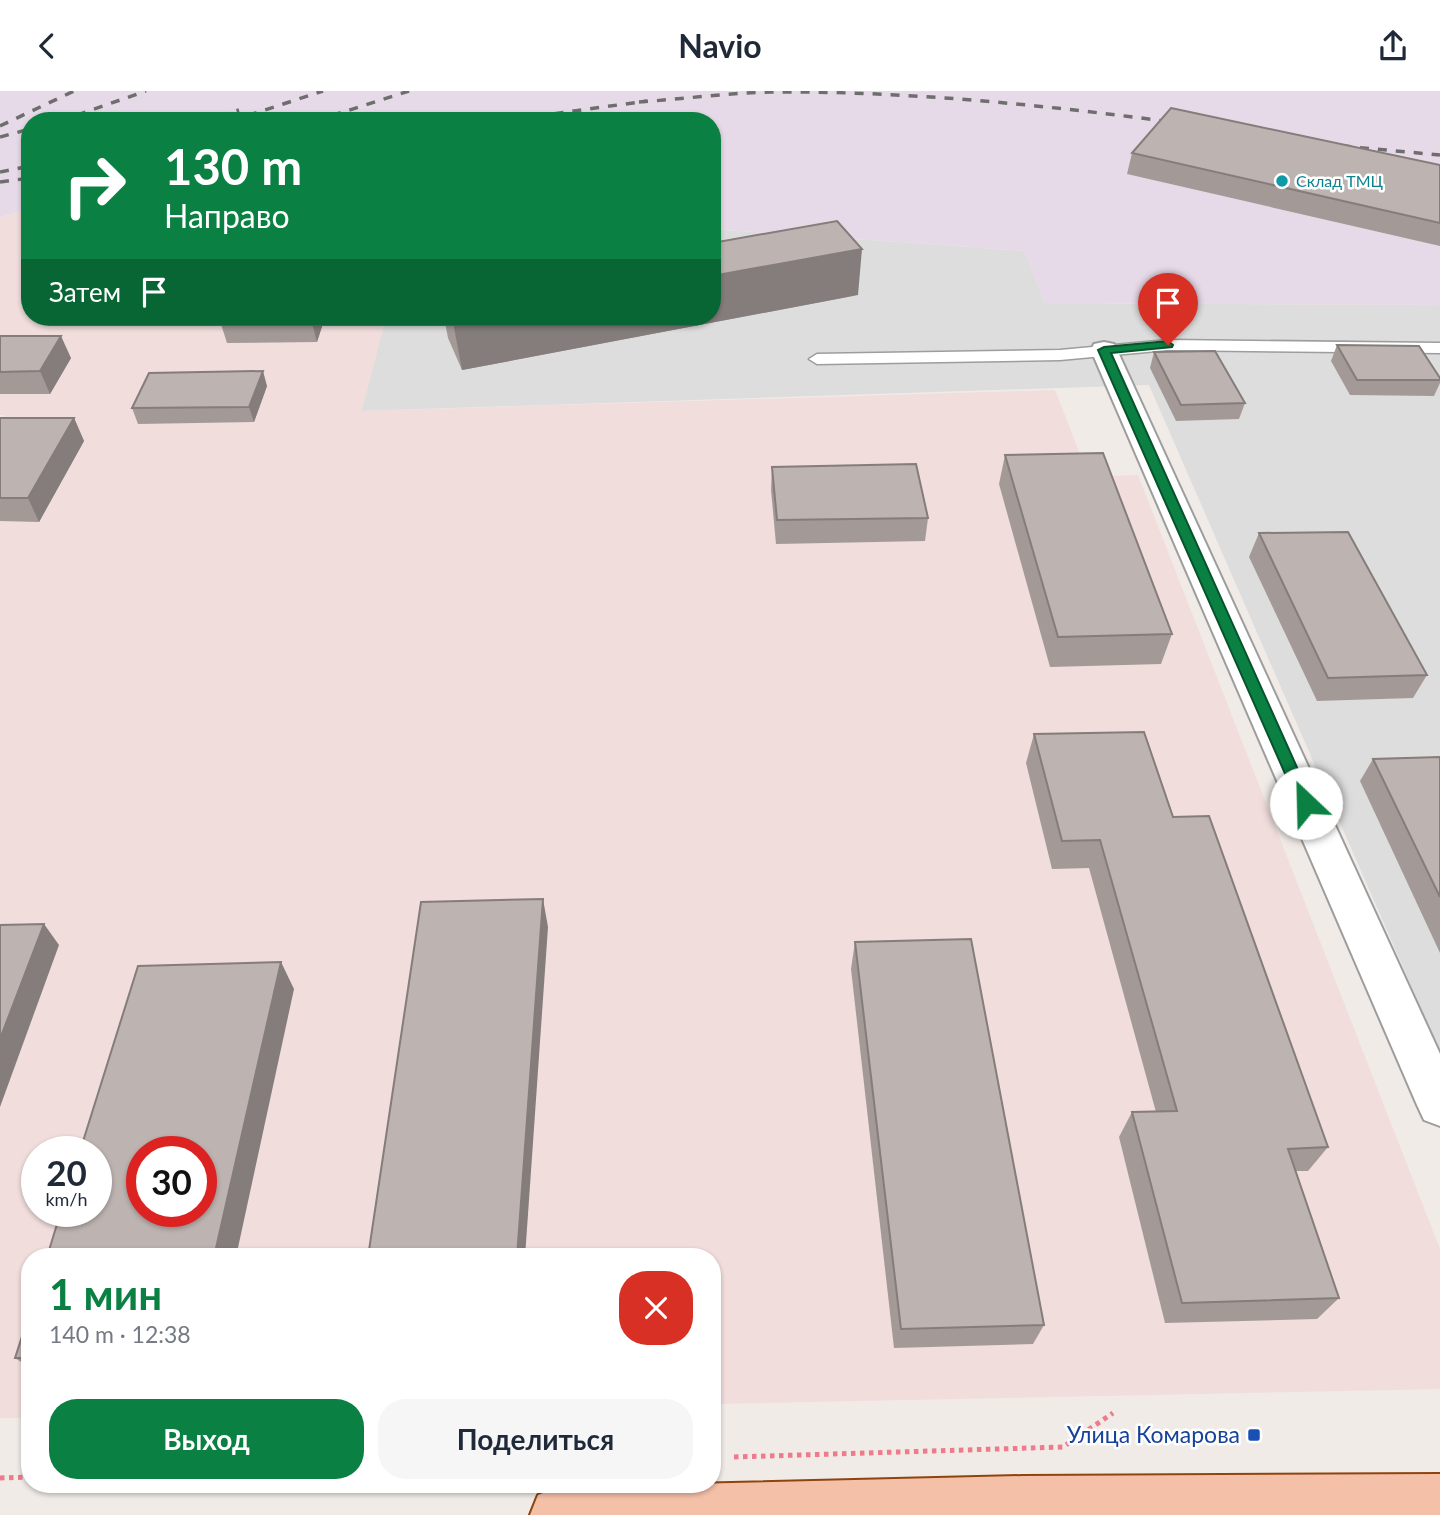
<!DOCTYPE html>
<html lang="ru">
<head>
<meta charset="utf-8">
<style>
  :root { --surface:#fff; --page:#f6f6f7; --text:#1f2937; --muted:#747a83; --accent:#0b8043 }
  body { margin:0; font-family:Lato,sans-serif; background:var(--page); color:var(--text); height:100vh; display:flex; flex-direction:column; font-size:26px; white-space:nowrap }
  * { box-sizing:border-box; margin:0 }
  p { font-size:23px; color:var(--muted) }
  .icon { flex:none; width:38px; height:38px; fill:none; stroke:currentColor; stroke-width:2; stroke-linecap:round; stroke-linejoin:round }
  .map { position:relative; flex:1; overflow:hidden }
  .details { position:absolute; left:21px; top:1157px; width:700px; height:245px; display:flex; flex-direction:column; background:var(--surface); border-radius:28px; box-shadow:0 2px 5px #0004 }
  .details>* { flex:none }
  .guide { position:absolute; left:21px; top:21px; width:700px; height:214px; border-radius:28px; box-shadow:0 2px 5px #0004; background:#0b8043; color:#fff; overflow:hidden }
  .speed { position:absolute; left:21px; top:1045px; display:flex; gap:14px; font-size:35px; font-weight:700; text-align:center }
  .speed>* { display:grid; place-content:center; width:91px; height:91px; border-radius:50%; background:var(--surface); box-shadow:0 2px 5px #0004; line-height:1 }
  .speed small { font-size:18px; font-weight:400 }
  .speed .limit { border:10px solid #d22; background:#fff; color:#111 }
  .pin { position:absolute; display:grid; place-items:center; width:60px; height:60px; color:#fff; margin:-72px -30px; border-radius:50% 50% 50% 0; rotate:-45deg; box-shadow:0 0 7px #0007 }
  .pin .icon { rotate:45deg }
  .me { position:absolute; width:77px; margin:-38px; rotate:336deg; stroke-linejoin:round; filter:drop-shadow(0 0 5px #0008) }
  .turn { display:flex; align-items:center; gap:24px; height:147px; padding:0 28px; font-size:32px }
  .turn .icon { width:91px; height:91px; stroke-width:2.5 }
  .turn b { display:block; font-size:49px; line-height:60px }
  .then { display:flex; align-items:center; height:66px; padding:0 28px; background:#0003; gap:14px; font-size:26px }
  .round { display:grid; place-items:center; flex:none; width:74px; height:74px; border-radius:28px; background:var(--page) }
  .overview { display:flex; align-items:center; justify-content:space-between; height:119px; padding:0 28px }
  h1 { font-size:42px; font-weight:700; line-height:52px; color:var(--accent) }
  .primary-button { display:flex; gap:14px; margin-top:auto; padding:14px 28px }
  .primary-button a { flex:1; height:80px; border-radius:28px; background:var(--accent); color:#fff; font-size:28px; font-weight:700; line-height:80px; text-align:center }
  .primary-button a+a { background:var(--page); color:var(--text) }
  header { display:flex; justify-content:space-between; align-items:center; height:91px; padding:0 28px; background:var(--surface); font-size:32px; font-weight:700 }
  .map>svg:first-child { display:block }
</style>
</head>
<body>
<header><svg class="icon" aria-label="back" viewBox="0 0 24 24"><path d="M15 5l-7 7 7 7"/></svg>Navio<svg class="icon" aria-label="share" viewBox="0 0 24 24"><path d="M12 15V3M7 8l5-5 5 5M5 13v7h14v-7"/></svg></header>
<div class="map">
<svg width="1440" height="1424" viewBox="0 0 1440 1424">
  <rect width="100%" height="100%" fill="#f0ebe7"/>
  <path fill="#dedddd" d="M712,138L1025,160L1045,212L1440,214V961L1149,294L361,320L386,226H712Z"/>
  <path fill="#e7dae8" d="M0,0H1440V214L1045,212L1025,160L712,138V30H30V118L0,126Z"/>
  <path fill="#f0dddc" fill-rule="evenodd" d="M30,118V226H386L362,320L1055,299L1089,386L1138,384L1440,1158V1298L712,1313V1166H30V1327H0V330L4,324H0V126ZM37,1060H96V1120H37ZM142,1060H201V1120H142Z"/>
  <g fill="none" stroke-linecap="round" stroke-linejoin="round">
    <g stroke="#9d9d9d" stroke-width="3">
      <path id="service" d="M1168,249L1440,252V262L1168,259L1060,269L817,273L809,268L817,263L1060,259Z"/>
    </g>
    <g stroke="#9d9d9d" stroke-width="4">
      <path id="minor" d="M1104,251L1114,253L1117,259L1440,963V1035L1424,1029L1417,1014L1091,259L1094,253Z"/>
    </g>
    <g stroke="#8f440d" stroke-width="4">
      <path id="primary" d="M1440,1383V1424H530L538,1404L558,1396L1023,1385Z"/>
    </g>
    <g stroke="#ee7a8b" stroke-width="5" stroke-dasharray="4.5 4.5" stroke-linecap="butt">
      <path d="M734,1366L1063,1356L1113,1322"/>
      <path d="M0,1387L30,1386"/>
    </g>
    <use href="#service" fill="#fff" fill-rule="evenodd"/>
    <use href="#minor" fill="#fff" fill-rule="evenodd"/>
    <use href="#primary" fill="#f4c0a8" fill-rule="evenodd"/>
    <g stroke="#6e6e6e" stroke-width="3.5" stroke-dasharray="9 9" stroke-linecap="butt">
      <path d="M639,11C683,8 727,2 771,1C908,0 1044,14 1179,32"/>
      <path d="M60,30L146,0"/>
      <path d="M202,30L239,19"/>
      <path d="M231,30L323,0"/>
      <path d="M315,30L409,0"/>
      <path d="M501,30L647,10"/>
      <path d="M0,35L74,0"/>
      <path d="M0,46L30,38"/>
      <path d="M1342,55L1440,64"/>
      <path d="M0,81L30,75"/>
      <path d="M0,91L30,87"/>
    </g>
  </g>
  <g fill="#a39a97">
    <path d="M1132,62L1440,74V155L1127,83Z"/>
    <path d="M858,204L462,279L448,247L444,226H712Z"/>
    <path d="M222,226H325L317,251L227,252L220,230Z"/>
    <path d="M0,245L71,267L50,303H0Z"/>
    <path d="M1337,254L1440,287V292L1434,305L1350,304L1331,270Z"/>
    <path d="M1154,261L1245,312L1239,328L1176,330L1150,277Z"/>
    <path d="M267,295L254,331L138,333L132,317Z"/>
    <path d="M0,327H74L84,350L39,431L0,430Z"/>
    <path d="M1005,364L1172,543L1161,573L1050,576L999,393Z"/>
    <path d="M772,376L928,427L925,450L776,453L771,399Z"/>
    <path d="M1259,442L1427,584L1413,607L1317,610L1249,466Z"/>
    <path d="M1034,643L1173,726L1328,1056L1308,1080H1296L1339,1207L1317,1228L1165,1232L1119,1046L1132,1021H1156L1089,777L1052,778L1026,672Z"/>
    <path d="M1440,666V862L1360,690L1373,668Z"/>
    <path d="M855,851L1044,1234L1033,1253L894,1257L851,878Z"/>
    <path d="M30,1221V1277L15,1267Z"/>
  </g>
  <g fill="#847d7b">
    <path d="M862,158L858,204L462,279L453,231L484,226H712V185Z"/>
    <path d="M312,226H325L317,251L311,228Z"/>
    <path d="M61,245L71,267L50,303L40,280Z"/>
    <path d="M263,280L267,295L254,331L249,316Z"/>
    <path d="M74,327L84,350L39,431L28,407Z"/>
    <path d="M543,808L548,836L525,1166H517Z"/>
    <path d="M44,833L59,854L0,1016V948Z"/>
    <path d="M281,871L294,898L236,1166H214Z"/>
  </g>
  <g fill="#bdb3b0" stroke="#847d7b" stroke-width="2" fill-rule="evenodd">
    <path d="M1171,17L1440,74V132L1132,62Z"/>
    <path d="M837,130L862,158L712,185V152Z"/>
    <path d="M222,226H312L311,228L220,230Z"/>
    <path d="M451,226H484L453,231Z"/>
    <path d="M0,245H61L40,280L0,281Z"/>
    <path d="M1337,254L1419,255L1440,287V289H1357Z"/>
    <path d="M1215,260L1245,312L1181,314L1154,261Z"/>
    <path d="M263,280L249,316L132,317L149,282Z"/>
    <path d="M0,327H74L28,407H0Z"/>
    <path d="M1103,362L1172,543L1058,546L1005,364Z"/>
    <path d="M916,373L928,427L777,429L772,376Z"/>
    <path d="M1348,441L1427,584L1328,587L1259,442Z"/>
    <path d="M1144,641L1173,726L1209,725L1328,1056L1288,1058L1339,1207L1182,1212L1132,1021L1177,1020L1100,749L1062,750L1034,643Z"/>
    <path d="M1440,666V806L1373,668Z"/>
    <path d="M543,808L517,1166H368L421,811Z"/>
    <path d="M44,833L0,948V834Z"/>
    <path d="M971,848L1044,1234L901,1238L855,851Z"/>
    <path d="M281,871L214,1166H47L61,1120H96V1060H80L138,875ZM142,1060H201V1120H142Z"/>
    <path d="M30,1221V1267H15Z"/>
  </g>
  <path fill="#0b8043" stroke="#07532c" stroke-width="2" d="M1168,250L1173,254L1172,256L1111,262L1313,712L1306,718L1298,712L1098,259L1104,256Z"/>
  <circle fill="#0f9aa8" stroke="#fff" stroke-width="2.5" cx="1282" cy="90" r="7"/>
  <rect fill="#1a4fb4" stroke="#fff" stroke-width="2.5" x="1247" y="1337" width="14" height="14" rx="3.5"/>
  <g text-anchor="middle" stroke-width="5" stroke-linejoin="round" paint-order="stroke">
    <g font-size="16" fill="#0d838f" stroke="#fff" text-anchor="start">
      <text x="1296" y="96">Склад ТМЦ</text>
    </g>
    <g font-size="23" fill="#164399" stroke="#fff" text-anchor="end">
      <text x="1240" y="1352">Улица Комарова</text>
    </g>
  </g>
</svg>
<div class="speed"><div>20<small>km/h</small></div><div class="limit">30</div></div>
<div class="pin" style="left:1168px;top:254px;background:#d93025"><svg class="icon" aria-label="arrive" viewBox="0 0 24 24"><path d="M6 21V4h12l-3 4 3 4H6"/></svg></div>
<svg class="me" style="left:1306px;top:712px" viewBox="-20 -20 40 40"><circle r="19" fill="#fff"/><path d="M0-13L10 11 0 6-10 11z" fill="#0b8043"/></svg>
<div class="guide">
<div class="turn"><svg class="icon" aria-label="right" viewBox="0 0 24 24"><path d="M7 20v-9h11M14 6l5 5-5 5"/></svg><div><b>130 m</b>Направо</div></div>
<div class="then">Затем<svg class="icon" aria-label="arrive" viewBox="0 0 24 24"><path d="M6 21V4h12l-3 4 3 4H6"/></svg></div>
</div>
<section class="details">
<div class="overview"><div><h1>1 мин</h1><p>140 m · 12:38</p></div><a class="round" style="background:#d93025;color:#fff"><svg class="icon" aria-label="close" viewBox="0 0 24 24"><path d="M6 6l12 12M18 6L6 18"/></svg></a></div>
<div class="primary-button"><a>Выход</a><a>Поделиться</a></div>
</section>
</div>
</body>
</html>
